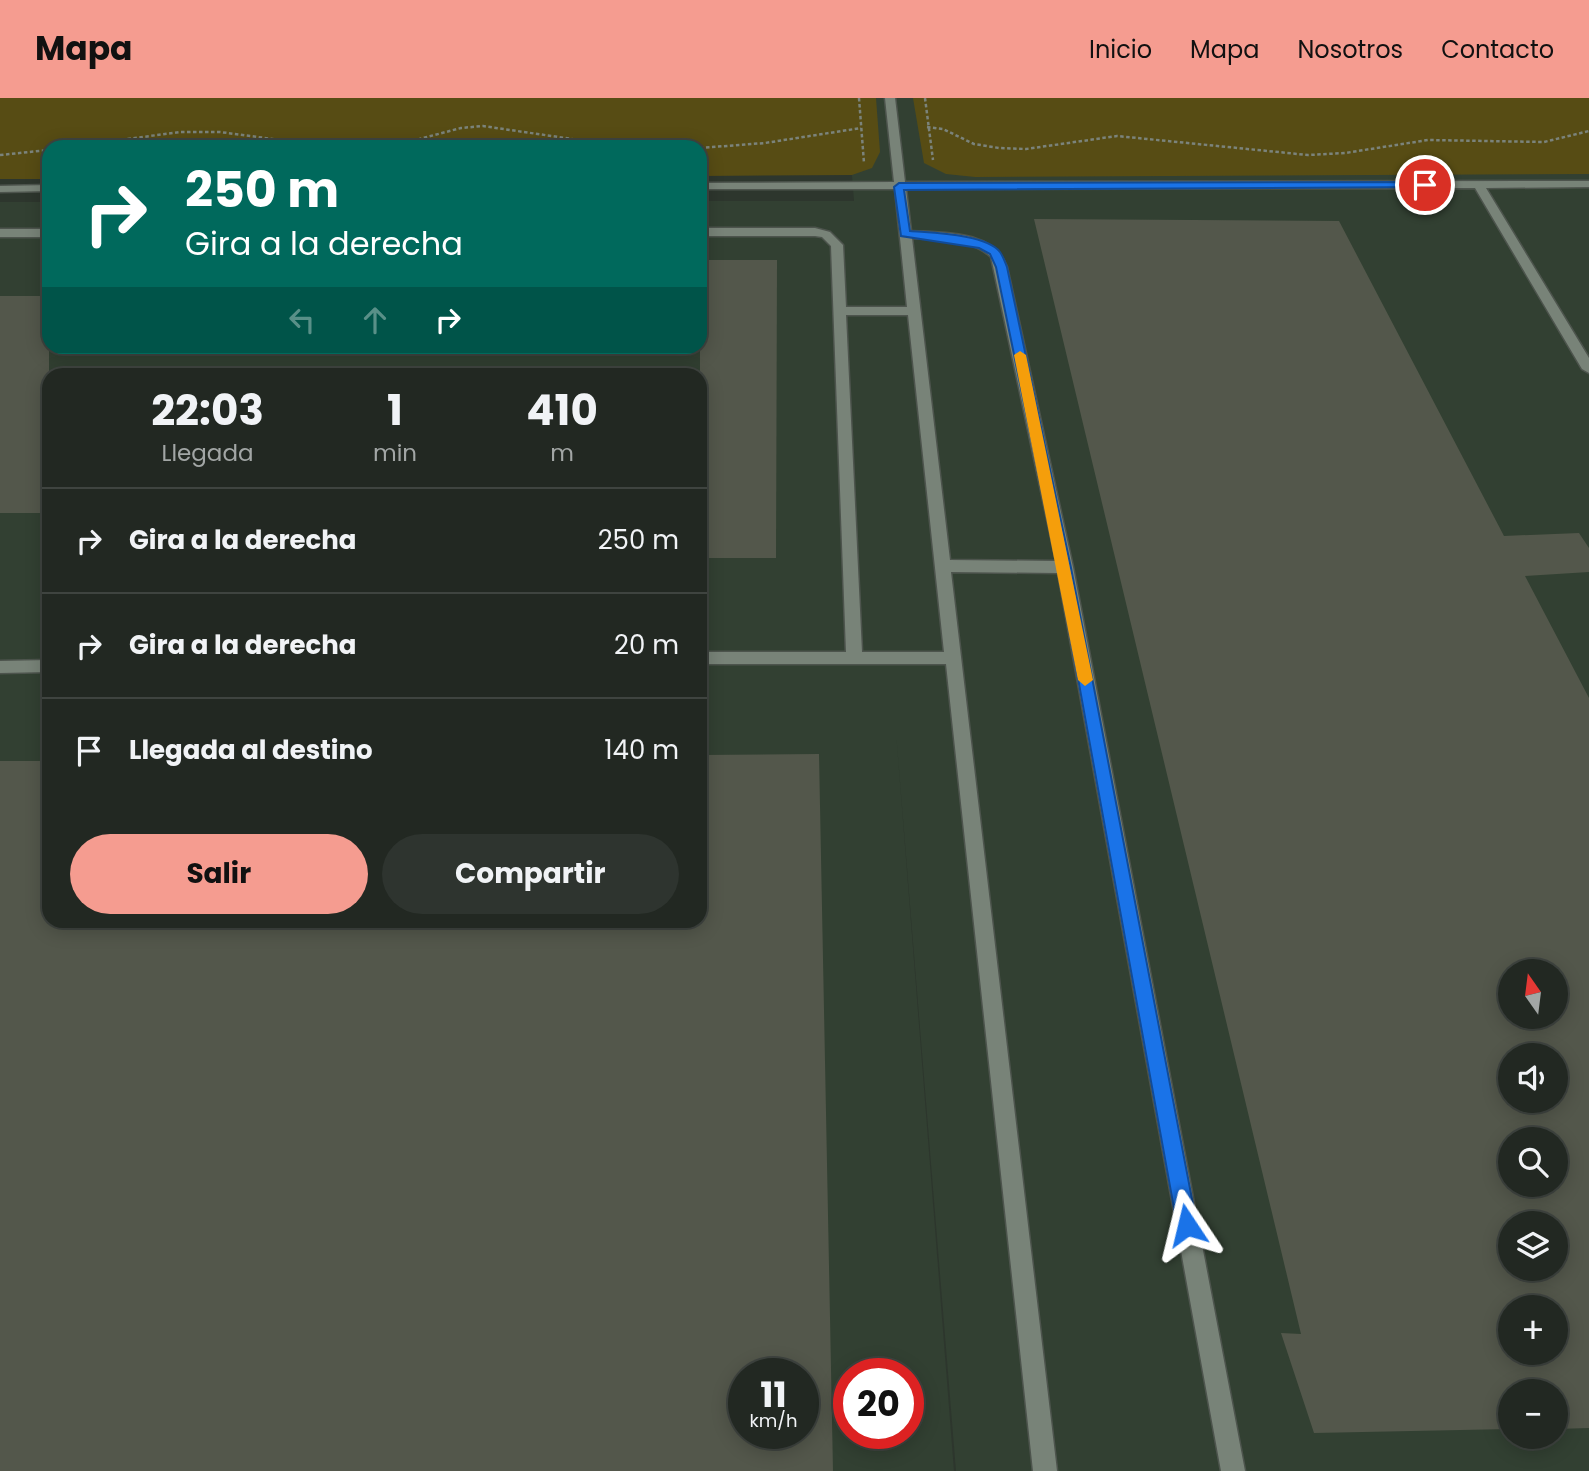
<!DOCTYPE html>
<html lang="es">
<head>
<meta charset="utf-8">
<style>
  :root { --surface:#222822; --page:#2e342f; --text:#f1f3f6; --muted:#a2a6a5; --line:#3f4440; --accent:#f59c90 }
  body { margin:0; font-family:Poppins,sans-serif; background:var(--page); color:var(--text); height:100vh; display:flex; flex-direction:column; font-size:26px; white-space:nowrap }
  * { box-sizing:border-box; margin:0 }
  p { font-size:23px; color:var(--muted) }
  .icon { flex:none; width:38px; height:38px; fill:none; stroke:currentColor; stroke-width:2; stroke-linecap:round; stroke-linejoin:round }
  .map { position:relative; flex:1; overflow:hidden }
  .panel { position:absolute; left:42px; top:270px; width:665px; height:560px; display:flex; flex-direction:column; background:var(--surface); border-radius:21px; box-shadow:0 4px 18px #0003,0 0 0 2px var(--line) }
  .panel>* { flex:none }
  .guide { position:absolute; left:42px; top:42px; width:665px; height:214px; border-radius:21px; box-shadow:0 4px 18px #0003,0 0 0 2px var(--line); background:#00695c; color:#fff; overflow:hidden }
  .needle { width:46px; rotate:346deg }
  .tools { position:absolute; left:1498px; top:861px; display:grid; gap:14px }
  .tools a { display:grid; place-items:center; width:70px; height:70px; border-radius:50%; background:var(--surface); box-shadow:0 4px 18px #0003,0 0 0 2px var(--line); font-size:35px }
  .speed { position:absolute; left:728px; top:1260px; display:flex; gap:14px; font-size:35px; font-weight:700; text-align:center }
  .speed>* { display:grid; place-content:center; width:91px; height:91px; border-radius:50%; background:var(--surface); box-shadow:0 4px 18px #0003,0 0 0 2px var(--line); line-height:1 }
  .speed small { font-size:18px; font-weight:400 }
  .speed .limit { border:10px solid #d22; background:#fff; color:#111 }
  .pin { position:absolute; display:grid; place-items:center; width:60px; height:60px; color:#fff; margin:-30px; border:4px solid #fff; border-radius:50%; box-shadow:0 2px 7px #0007 }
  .me { position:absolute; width:77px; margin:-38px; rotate:350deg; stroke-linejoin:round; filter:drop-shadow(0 0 5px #0008) }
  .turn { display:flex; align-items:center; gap:24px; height:147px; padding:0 28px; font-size:32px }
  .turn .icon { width:91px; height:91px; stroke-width:2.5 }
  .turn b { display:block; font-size:49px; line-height:60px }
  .lanes { display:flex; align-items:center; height:66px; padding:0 28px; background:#0003; justify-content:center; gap:35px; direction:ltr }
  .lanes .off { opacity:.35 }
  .eta { display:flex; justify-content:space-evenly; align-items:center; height:119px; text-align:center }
  .eta b { font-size:42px; font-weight:700; line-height:49px }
  .cta { display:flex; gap:14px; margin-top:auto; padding:14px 28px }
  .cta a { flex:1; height:80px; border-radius:42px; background:var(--accent); color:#111; font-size:28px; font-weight:700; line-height:80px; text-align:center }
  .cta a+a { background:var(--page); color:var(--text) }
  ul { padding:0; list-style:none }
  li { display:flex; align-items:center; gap:21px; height:105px; padding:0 28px; border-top:2px solid var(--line) }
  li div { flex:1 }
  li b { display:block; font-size:26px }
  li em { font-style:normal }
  header { display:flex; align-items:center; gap:42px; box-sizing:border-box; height:98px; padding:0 35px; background:var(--accent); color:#111 }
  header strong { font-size:33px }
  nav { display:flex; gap:38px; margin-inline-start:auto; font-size:24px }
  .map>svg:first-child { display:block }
</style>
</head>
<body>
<header>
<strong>Mapa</strong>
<nav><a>Inicio</a><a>Mapa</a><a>Nosotros</a><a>Contacto</a></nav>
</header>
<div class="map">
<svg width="1589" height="1373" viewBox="0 0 1589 1373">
  <rect width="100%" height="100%" fill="#2d362d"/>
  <path fill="#324032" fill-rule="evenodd" d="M846,0H1589V1373H956L896,634L954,1373H0V104H49V248H700V103H854ZM49,276H700V822H49ZM1510,873H1556V919H1510ZM1510,957H1556V1003H1510ZM1510,1041H1556V1087H1510ZM1510,1125H1556V1171H1510ZM1510,1209H1556V1255H1510ZM744,1276H803V1335H744ZM849,1276H908V1335H849ZM1510,1293H1556V1339H1510Z"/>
  <g fill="#574c14">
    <path d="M0,0H876L880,54L872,70L852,77L700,78V49H49V81H0Z"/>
    <path d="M913,0H1589V76L975,79L946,76L924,65Z"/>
  </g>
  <g fill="#53574b" fill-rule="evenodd">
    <path d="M1034,121L1339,123L1504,438L1579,435L1589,450V474L1525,478L1589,600V1330L1556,1331V1293H1510V1331L1314,1335L1281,1235L1301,1236ZM1510,873H1556V919H1510ZM1510,957H1556V1003H1510ZM1510,1041H1556V1087H1510ZM1510,1125H1556V1171H1510ZM1510,1209H1556V1255H1510Z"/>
    <path d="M700,162H777L776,460H700Z"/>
    <rect x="0" y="198" width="49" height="217"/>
    <path d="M819,656L833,1373H0V663H49V822H700V657ZM744,1276H803V1335H744Z"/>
  </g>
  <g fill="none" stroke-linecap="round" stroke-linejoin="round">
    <g stroke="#4d544d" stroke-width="3">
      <g id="minor">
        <path d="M885,0H895L905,84L1589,83V89L1486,90L1589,260V275L1582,271L1475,90L906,91L911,133C944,135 993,132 1007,169L1073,469L1245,1373H1221L1058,475L951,474L1057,1373H1033L946,566H700V554H846L831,148L822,139L815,138H700V130H815L830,134L843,147L846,209H907L895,91H700V85L894,84ZM912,140C937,142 972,140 991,159L1056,463L950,462ZM846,217H908L944,554H862Z"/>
        <path d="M49,87V93L0,94V88Z"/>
        <rect x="0" y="131" width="49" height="8"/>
        <path d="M49,562V574L0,575V563Z"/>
      </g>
    </g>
    <g stroke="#7b837b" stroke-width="2.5" stroke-dasharray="3.5 2.5" stroke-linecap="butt">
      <path d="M859,0L864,65"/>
      <path d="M925,0L933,62"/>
      <path d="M927,29L943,31L974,46L999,50L1026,51L1117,38L1308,57L1345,55L1428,42L1544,44L1589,33"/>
      <path d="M68,49L180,34H220L333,49"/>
      <path d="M389,49L461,30L483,28L606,46L664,49"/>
      <path d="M700,50L765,45L861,30"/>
      <path d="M0,57L49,52"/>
    </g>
    <use href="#minor" fill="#788378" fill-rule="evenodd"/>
  </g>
  <path fill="#1a73e8" stroke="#114b97" stroke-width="2" d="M1425,84L1428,85V89L904,92L910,133C931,135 986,136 1000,154C1003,158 1005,164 1007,169L1071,470L1197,1127L1194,1134L1187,1137L1180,1134L1177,1127L1058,470L996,169L990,156L979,150L901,138L894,89L899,85Z"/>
  <path fill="#f59e0b" d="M1020,253L1026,257L1093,582L1085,588L1078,582L1014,257Z"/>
</svg>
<div class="tools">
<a><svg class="needle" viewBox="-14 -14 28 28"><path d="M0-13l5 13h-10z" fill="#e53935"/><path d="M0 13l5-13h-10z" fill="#a2a6a5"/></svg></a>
<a><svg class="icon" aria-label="sound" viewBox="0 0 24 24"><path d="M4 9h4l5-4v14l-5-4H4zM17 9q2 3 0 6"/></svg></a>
<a><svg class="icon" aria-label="search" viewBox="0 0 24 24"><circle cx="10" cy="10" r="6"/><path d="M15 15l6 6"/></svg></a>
<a><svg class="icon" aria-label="layers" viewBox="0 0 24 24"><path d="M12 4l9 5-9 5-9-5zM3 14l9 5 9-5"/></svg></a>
<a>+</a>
<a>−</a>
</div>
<div class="speed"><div>11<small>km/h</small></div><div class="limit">20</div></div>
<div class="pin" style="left:1425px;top:87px;background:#d93025"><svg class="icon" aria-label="arrive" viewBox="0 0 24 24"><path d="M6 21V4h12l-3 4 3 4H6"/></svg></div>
<svg class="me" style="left:1187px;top:1127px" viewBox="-20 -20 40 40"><path d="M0-17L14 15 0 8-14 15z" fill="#1a73e8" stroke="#fff" stroke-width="4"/></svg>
<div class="guide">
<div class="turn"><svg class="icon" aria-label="right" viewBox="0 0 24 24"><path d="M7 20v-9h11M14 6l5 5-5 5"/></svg><div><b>250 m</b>Gira a la derecha</div></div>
<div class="lanes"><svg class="icon off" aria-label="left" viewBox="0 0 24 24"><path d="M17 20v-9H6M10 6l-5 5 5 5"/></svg><svg class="icon off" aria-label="ahead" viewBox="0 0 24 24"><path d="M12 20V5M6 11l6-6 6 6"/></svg><svg class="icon" aria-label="right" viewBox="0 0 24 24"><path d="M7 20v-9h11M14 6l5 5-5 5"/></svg></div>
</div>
<section class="panel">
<div class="eta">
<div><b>22:03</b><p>Llegada</p></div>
<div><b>1</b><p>min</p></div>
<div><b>410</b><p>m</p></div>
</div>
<ul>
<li><svg class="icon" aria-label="right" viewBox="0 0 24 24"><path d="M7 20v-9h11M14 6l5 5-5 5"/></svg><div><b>Gira a la derecha</b></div><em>250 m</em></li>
<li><svg class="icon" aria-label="right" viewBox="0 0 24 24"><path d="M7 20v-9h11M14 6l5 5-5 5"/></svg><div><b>Gira a la derecha</b></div><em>20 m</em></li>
<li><svg class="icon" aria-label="arrive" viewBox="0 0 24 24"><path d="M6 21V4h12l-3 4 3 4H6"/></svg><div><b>Llegada al destino</b></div><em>140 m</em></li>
</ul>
<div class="cta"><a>Salir</a><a>Compartir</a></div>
</section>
</div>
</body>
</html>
